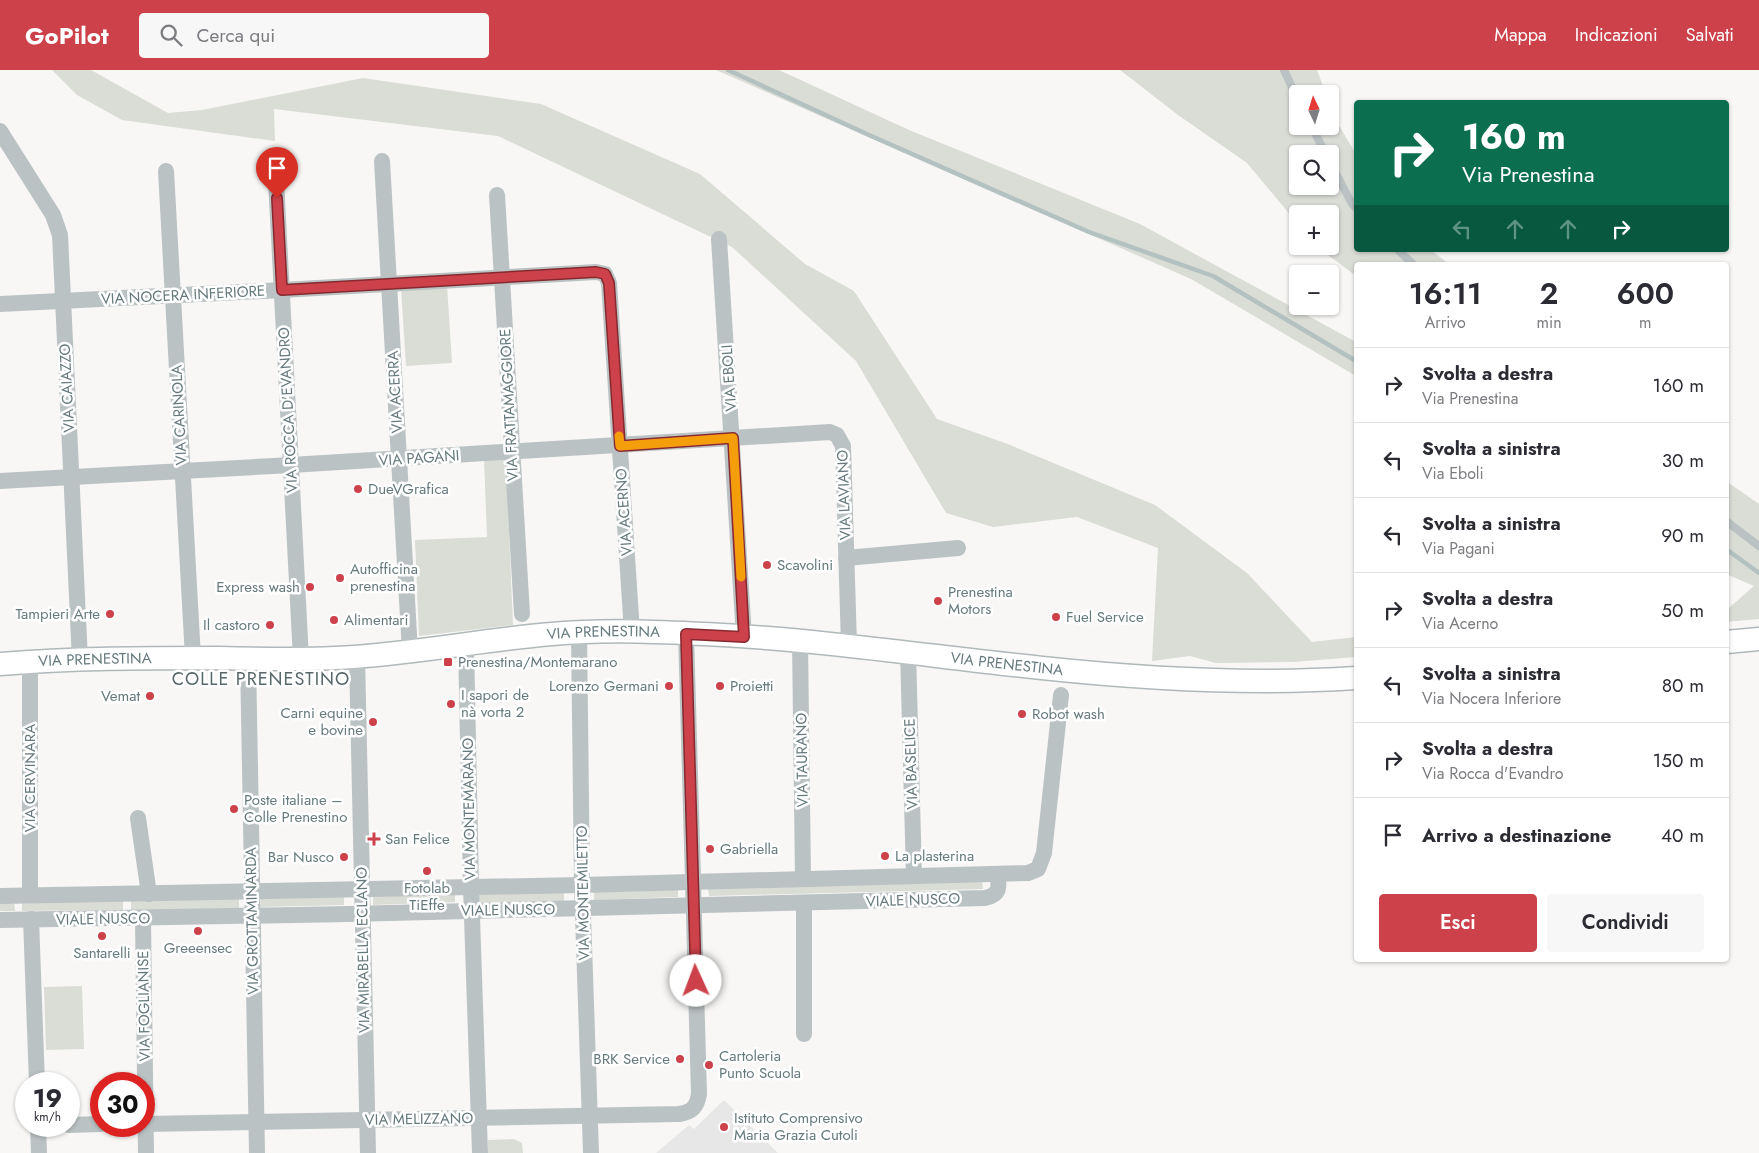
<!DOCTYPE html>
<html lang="it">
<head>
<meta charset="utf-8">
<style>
  :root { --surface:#fff; --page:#f7f7f7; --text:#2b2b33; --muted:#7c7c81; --line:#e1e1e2; --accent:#cd414a }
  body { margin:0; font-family:Jost,sans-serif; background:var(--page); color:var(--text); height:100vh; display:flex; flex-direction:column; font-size:19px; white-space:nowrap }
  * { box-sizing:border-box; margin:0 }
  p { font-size:16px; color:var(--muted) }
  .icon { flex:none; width:28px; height:28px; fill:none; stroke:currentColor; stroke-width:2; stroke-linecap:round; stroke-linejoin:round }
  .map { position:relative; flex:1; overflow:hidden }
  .panel { position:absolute; left:1354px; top:192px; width:375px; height:700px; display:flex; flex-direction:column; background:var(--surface); border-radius:5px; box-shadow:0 1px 4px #0004 }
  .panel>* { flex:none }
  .hud { position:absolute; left:1354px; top:30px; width:375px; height:152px; border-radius:5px; box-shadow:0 1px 4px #0004; background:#0b6e4f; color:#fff; overflow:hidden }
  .needle { width:32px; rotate:356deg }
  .controls { position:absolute; left:1289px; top:15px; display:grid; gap:10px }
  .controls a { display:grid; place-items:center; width:50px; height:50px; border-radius:5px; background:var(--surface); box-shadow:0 1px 4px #0004; font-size:25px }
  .speed { position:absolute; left:15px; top:1002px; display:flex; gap:10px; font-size:25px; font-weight:700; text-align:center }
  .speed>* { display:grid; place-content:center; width:65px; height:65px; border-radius:50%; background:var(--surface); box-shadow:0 1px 4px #0004; line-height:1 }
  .speed small { font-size:12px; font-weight:400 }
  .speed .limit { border:8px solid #d22; background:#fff; color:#111 }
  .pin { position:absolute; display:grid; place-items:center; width:42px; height:42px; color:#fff; margin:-51px -21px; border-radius:50% 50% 50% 0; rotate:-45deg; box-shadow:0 0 5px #0007 }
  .pin .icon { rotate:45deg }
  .me { position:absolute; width:55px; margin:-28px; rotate:358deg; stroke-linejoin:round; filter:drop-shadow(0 0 4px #0008) }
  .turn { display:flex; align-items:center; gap:18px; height:105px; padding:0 25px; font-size:22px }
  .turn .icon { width:65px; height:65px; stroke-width:2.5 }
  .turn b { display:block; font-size:35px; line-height:42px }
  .lanes { display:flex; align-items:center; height:48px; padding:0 25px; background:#0003; justify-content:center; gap:25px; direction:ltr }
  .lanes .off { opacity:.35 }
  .eta { display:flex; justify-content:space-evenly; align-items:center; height:85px; text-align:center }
  .eta b { font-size:30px; font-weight:600; line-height:35px }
  .primary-button { display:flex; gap:10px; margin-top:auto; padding:10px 25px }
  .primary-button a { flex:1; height:58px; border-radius:5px; background:var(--accent); color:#fff; font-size:20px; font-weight:600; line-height:58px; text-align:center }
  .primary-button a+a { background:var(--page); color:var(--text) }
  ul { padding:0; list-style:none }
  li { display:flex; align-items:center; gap:15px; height:75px; padding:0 25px; border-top:1px solid var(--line) }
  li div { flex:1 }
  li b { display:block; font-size:19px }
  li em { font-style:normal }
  header { display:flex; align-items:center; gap:30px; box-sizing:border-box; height:70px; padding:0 25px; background:var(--accent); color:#fff }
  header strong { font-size:24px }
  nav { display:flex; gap:28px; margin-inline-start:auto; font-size:18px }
  .search { width:350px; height:45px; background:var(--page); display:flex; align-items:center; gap:12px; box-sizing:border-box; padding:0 18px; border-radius:5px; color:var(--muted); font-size:19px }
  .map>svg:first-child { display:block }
</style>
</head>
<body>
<header>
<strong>GoPilot</strong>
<div class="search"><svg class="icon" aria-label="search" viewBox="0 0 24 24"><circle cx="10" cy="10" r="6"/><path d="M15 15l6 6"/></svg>Cerca qui</div>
<nav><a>Mappa</a><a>Indicazioni</a><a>Salvati</a></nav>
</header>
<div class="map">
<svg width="1759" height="1083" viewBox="0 0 1759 1083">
  <rect width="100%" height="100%" fill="#f8f7f6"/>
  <path fill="#e6e7e6" d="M724,1030L778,1083H656L689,1055L694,1059Z"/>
  <g fill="#dadcd6" fill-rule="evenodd">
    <path d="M52,0H91L168,43L202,40L363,8L541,34L700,104L805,194L854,221L937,349L1005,373L1155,435L1247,503L1312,572L1356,567V587L1294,592L1216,593L1190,586L1152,591L1158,478L1077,447L993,457L946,443L856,291L732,177L498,66L274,39L275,71L122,50L77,25Z"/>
    <path d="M716,0H779L909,60L1140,154L1356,272V306L1191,209Z"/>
    <path d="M1120,0H1317L1326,24H1298V56H1330V33L1338,54L1356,84V180H1431L1450,195H1356V206L1316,176H1330V144H1298L1297,153L1247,93L1178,45ZM1298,84H1330V116H1298Z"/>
    <path d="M447,215L452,293L406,296L401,218Z"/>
    <path d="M484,389H506L513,555L419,566L415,470L487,467Z"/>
    <path d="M1726,411L1759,434V549L1726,552V538L1730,537L1754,516L1726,504Z"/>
    <path d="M982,809L983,819L709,826L708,817Z"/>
    <path d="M678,818V827L594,830V820Z"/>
    <path d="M564,820V831L479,833V822Z"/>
    <path d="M455,823V832L373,835V825Z"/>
    <path d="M344,826V835L261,837V829Z"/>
    <path d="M239,828V838L131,841V831Z"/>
    <path d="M0,831H14L15,841H0Z"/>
    <path d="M123,831V840L22,841V832Z"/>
    <path d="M82,916L84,979L46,980L44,917Z"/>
    <path d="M514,1069L522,1073L523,1083H488V1070Z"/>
  </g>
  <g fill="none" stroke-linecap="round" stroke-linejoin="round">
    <g stroke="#b3c2c1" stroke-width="4.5">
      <path d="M728,0L869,65L1089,162L1213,206L1356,291"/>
      <path d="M1726,479L1759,503"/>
    </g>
    <g stroke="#b0b8ba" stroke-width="25">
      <g id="secondary">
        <path d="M1726,572L1759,569"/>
        <path id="s1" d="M0,594C72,588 146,588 219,588C257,589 296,590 335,588C408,585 479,570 552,564C609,559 666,562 723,565C830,571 936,587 1042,598C1146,609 1252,615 1356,608"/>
      </g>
    </g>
    <g stroke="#bbc2c3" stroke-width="8">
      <path d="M1284,0L1298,30"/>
      <path d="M1311,56L1326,84"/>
      <path d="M1330,92L1352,134L1356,138"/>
      <path d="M1398,180L1414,195"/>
      <path d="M1726,451L1759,476"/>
    </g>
    <g stroke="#bbc2c3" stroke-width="16">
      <path d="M0,61L53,145L60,165L80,591"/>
      <path d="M275,91L301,589"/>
      <path d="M382,91L410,582"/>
      <path d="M166,101L193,588"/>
      <path d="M497,125L522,544"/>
      <path d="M719,169L744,567"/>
      <path d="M0,234L282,220L596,202L605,204L609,213L632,562"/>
      <path d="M0,411L291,395L830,362L837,365L843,376L849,575"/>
      <path d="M846,488L958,478"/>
      <path d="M579,562L582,815L591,1083"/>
      <path d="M800,571L803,809"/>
      <path d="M466,574L471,817L480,1083"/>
      <path d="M908,581L914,806"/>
      <path d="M357,587L368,1083"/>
      <path d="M248,589L257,1083"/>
      <path d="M30,592V825"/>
      <path d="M138,748L149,824"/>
      <path d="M0,826L582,815L1028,803L1038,799L1044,783L1061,625"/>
      <path d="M31,849L37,1014"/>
      <path d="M143,849L146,1083"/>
      <path d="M0,850L349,844L985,828C1000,825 999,818 998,805"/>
      <path d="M804,964V833"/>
      <path d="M144,1054L679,1044C692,1042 697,1037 699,1024L686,563"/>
      <path d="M69,1055L101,1054"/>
      <path d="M38,1056L39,1083"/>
    </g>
    <use href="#secondary" stroke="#fff" stroke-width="22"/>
  </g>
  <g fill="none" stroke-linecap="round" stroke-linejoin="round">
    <g stroke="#852a30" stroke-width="12">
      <path id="route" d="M277,128L282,220L596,202L605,204L609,213L620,376L733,368L744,567L686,564L696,911"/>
    </g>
    <use href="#route" stroke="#cd414a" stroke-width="9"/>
    <path stroke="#f59e0b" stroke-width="9" d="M619,366L620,376L733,368L741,507"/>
  </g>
  <g fill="#cd414a" stroke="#fff" stroke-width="2">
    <circle cx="358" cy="419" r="5"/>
    <circle cx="767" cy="495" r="5"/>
    <circle cx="340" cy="508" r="5"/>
    <circle cx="310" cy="517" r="5"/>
    <circle cx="938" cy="531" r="5"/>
    <circle cx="110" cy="544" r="5"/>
    <circle cx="1056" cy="547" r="5"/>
    <circle cx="334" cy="550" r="5"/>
    <circle cx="270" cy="555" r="5"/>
    <rect x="443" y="587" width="10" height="10" rx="2.5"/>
    <circle cx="669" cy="616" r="5"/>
    <circle cx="720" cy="616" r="5"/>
    <circle cx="150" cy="626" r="5"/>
    <circle cx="451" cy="634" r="5"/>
    <circle cx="1022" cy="644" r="5"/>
    <circle cx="373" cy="652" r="5"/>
    <circle cx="234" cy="739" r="5"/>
    <path d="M371.5 761.5h5v5h5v5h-5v5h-5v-5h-5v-5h5z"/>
    <circle cx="710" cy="779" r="5"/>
    <circle cx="885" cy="786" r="5"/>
    <circle cx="344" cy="787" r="5"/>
    <circle cx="427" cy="801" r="5"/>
    <circle cx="198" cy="861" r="5"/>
    <circle cx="102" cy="866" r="5"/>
    <circle cx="680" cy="989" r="5"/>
    <circle cx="709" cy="995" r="5"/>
    <circle cx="724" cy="1057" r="5"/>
  </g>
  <g text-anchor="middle" stroke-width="5" stroke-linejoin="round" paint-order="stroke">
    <g font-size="15" fill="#667a7d" stroke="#fff">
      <text transform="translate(183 225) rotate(-3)" y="5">VIA NOCERA INFERIORE</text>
      <text transform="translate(729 308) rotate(-94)" y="5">VIA EBOLI</text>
      <text transform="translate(67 318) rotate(-93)" y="5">VIA CAIAZZO</text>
      <text transform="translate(395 322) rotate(-93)" y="5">VIA ACERRA</text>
      <text transform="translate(509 335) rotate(-93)" y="5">VIA FRATTAMAGGIORE</text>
      <text transform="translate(288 340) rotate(-93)" y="5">VIA ROCCA D'EVANDRO</text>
      <text transform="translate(179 345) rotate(-93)" y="5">VIA CARINOLA</text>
      <text transform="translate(419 388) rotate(-4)" y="5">VIA PAGANI</text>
      <text transform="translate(844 425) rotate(-92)" y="5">VIA LAVIANO</text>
      <text transform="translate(624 442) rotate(-94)" y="5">VIA ACERNO</text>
      <text dy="5" stroke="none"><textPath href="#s1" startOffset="605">VIA PRENESTINA</textPath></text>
      <text dy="5" stroke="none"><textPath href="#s1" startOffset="95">VIA PRENESTINA</textPath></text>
      <text dy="5" stroke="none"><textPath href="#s1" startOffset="1010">VIA PRENESTINA</textPath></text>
      <text transform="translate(802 690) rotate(-91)" y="5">VIA TAURANO</text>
      <text transform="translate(911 694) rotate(-92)" y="5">VIA BASELICE</text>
      <text transform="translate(30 708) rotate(-90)" y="5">VIA CERVINARA</text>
      <text transform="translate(469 739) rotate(-91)" y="5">VIA MONTEMARANO</text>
      <text transform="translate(583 823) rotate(-91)" y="5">VIA MONTEMILETTO</text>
      <text transform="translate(913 830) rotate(-2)" y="5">VIALE NUSCO</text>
      <text transform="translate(508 840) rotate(-1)" y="5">VIALE NUSCO</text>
      <text transform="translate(103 849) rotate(-1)" y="5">VIALE NUSCO</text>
      <text transform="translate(252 851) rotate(-91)" y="5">VIA GROTTAMINARDA</text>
      <text transform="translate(363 880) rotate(-91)" y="5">VIA MIRABELLA ECLANO</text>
      <text transform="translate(144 936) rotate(-91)" y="5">VIA FOGLIANISE</text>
      <text transform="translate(419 1049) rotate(-1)" y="5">VIA MELIZZANO</text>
    </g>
    <g font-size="15" fill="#667a7d" stroke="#fff" text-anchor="start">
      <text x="368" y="424">DueVGrafica</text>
      <text x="777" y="500">Scavolini</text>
      <text x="350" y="504">Autofficina<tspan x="350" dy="17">prenestina</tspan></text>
      <text x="300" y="522" text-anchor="end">Express wash</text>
      <text x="948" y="527">Prenestina<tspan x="948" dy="17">Motors</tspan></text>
      <text x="100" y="549" text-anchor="end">Tampieri Arte</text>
      <text x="1066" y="552">Fuel Service</text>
      <text x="344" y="555">Alimentari</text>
      <text x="260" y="560" text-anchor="end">Il castoro</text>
      <text x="458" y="597">Prenestina/Montemarano</text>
      <text x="659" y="621" text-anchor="end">Lorenzo Germani</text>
      <text x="730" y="621">Proietti</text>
      <text x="461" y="630">I sapori de<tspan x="461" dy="17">nà vorta 2</tspan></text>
      <text x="140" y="631" text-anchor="end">Vemat</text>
      <text x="363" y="648" text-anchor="end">Carni equine<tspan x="363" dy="17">e bovine</tspan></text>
      <text x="1032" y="649">Robot wash</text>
      <text x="244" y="735">Poste italiane –<tspan x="244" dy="17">Colle Prenestino</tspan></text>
      <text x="385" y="774">San Felice</text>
      <text x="720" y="784">Gabriella</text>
      <text x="895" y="791">La plasterina</text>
      <text x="334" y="792" text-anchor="end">Bar Nusco</text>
      <text x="427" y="823" text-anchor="middle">Fotolab<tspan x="427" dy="17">TiEffe</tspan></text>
      <text x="198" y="883" text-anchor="middle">Greeensec</text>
      <text x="102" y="888" text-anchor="middle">Santarelli</text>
      <text x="719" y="991">Cartoleria<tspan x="719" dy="17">Punto Scuola</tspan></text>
      <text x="670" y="994" text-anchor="end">BRK Service</text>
      <text x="734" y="1053">Istituto Comprensivo<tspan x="734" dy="17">Maria Grazia Cutoli</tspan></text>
    </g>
    <g font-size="18" letter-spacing="1" fill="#586769" stroke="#fff">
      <text x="261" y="615">COLLE PRENESTINO</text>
    </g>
  </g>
</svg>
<div class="controls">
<a><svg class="needle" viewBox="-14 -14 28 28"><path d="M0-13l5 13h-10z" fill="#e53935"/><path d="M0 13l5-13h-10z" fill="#7c7c81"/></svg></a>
<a><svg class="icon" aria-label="search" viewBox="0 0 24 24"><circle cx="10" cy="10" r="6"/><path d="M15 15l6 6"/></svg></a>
<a>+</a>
<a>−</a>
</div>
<div class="speed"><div>19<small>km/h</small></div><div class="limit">30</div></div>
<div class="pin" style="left:277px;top:128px;background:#d93025"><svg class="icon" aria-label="arrive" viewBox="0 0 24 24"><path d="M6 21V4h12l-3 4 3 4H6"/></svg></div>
<svg class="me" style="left:696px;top:911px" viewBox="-20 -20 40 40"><circle r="19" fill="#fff"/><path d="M0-13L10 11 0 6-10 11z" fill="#cd414a"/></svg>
<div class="hud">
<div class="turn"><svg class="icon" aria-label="right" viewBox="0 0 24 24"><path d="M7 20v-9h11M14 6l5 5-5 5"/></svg><div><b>160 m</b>Via Prenestina</div></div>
<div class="lanes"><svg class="icon off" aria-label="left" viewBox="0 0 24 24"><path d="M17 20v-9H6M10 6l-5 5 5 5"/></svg><svg class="icon off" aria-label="ahead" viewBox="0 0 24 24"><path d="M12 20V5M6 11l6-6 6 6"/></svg><svg class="icon off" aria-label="ahead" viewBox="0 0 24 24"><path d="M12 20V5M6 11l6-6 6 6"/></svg><svg class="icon" aria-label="right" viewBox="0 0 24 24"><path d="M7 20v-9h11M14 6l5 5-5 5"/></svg></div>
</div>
<section class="panel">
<div class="eta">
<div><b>16:11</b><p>Arrivo</p></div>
<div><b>2</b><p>min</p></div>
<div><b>600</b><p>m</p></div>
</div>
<ul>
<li><svg class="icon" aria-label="right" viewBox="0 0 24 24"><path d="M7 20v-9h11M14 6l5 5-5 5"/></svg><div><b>Svolta a destra</b><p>Via Prenestina</p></div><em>160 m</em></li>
<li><svg class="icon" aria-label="left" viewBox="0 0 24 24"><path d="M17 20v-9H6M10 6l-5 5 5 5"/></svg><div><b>Svolta a sinistra</b><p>Via Eboli</p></div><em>30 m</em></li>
<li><svg class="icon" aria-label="left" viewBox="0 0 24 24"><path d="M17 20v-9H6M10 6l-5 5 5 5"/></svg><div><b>Svolta a sinistra</b><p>Via Pagani</p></div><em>90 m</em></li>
<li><svg class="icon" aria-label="right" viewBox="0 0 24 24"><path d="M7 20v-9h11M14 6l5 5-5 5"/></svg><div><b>Svolta a destra</b><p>Via Acerno</p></div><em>50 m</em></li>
<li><svg class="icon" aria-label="left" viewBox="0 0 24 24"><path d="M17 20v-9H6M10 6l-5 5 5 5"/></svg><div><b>Svolta a sinistra</b><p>Via Nocera Inferiore</p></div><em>80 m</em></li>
<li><svg class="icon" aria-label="right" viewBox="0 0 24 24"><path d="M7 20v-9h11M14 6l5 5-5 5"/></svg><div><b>Svolta a destra</b><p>Via Rocca d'Evandro</p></div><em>150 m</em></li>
<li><svg class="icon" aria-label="arrive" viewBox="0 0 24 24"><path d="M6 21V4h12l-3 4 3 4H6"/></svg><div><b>Arrivo a destinazione</b></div><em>40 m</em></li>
</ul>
<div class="primary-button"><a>Esci</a><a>Condividi</a></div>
</section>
</div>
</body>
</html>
